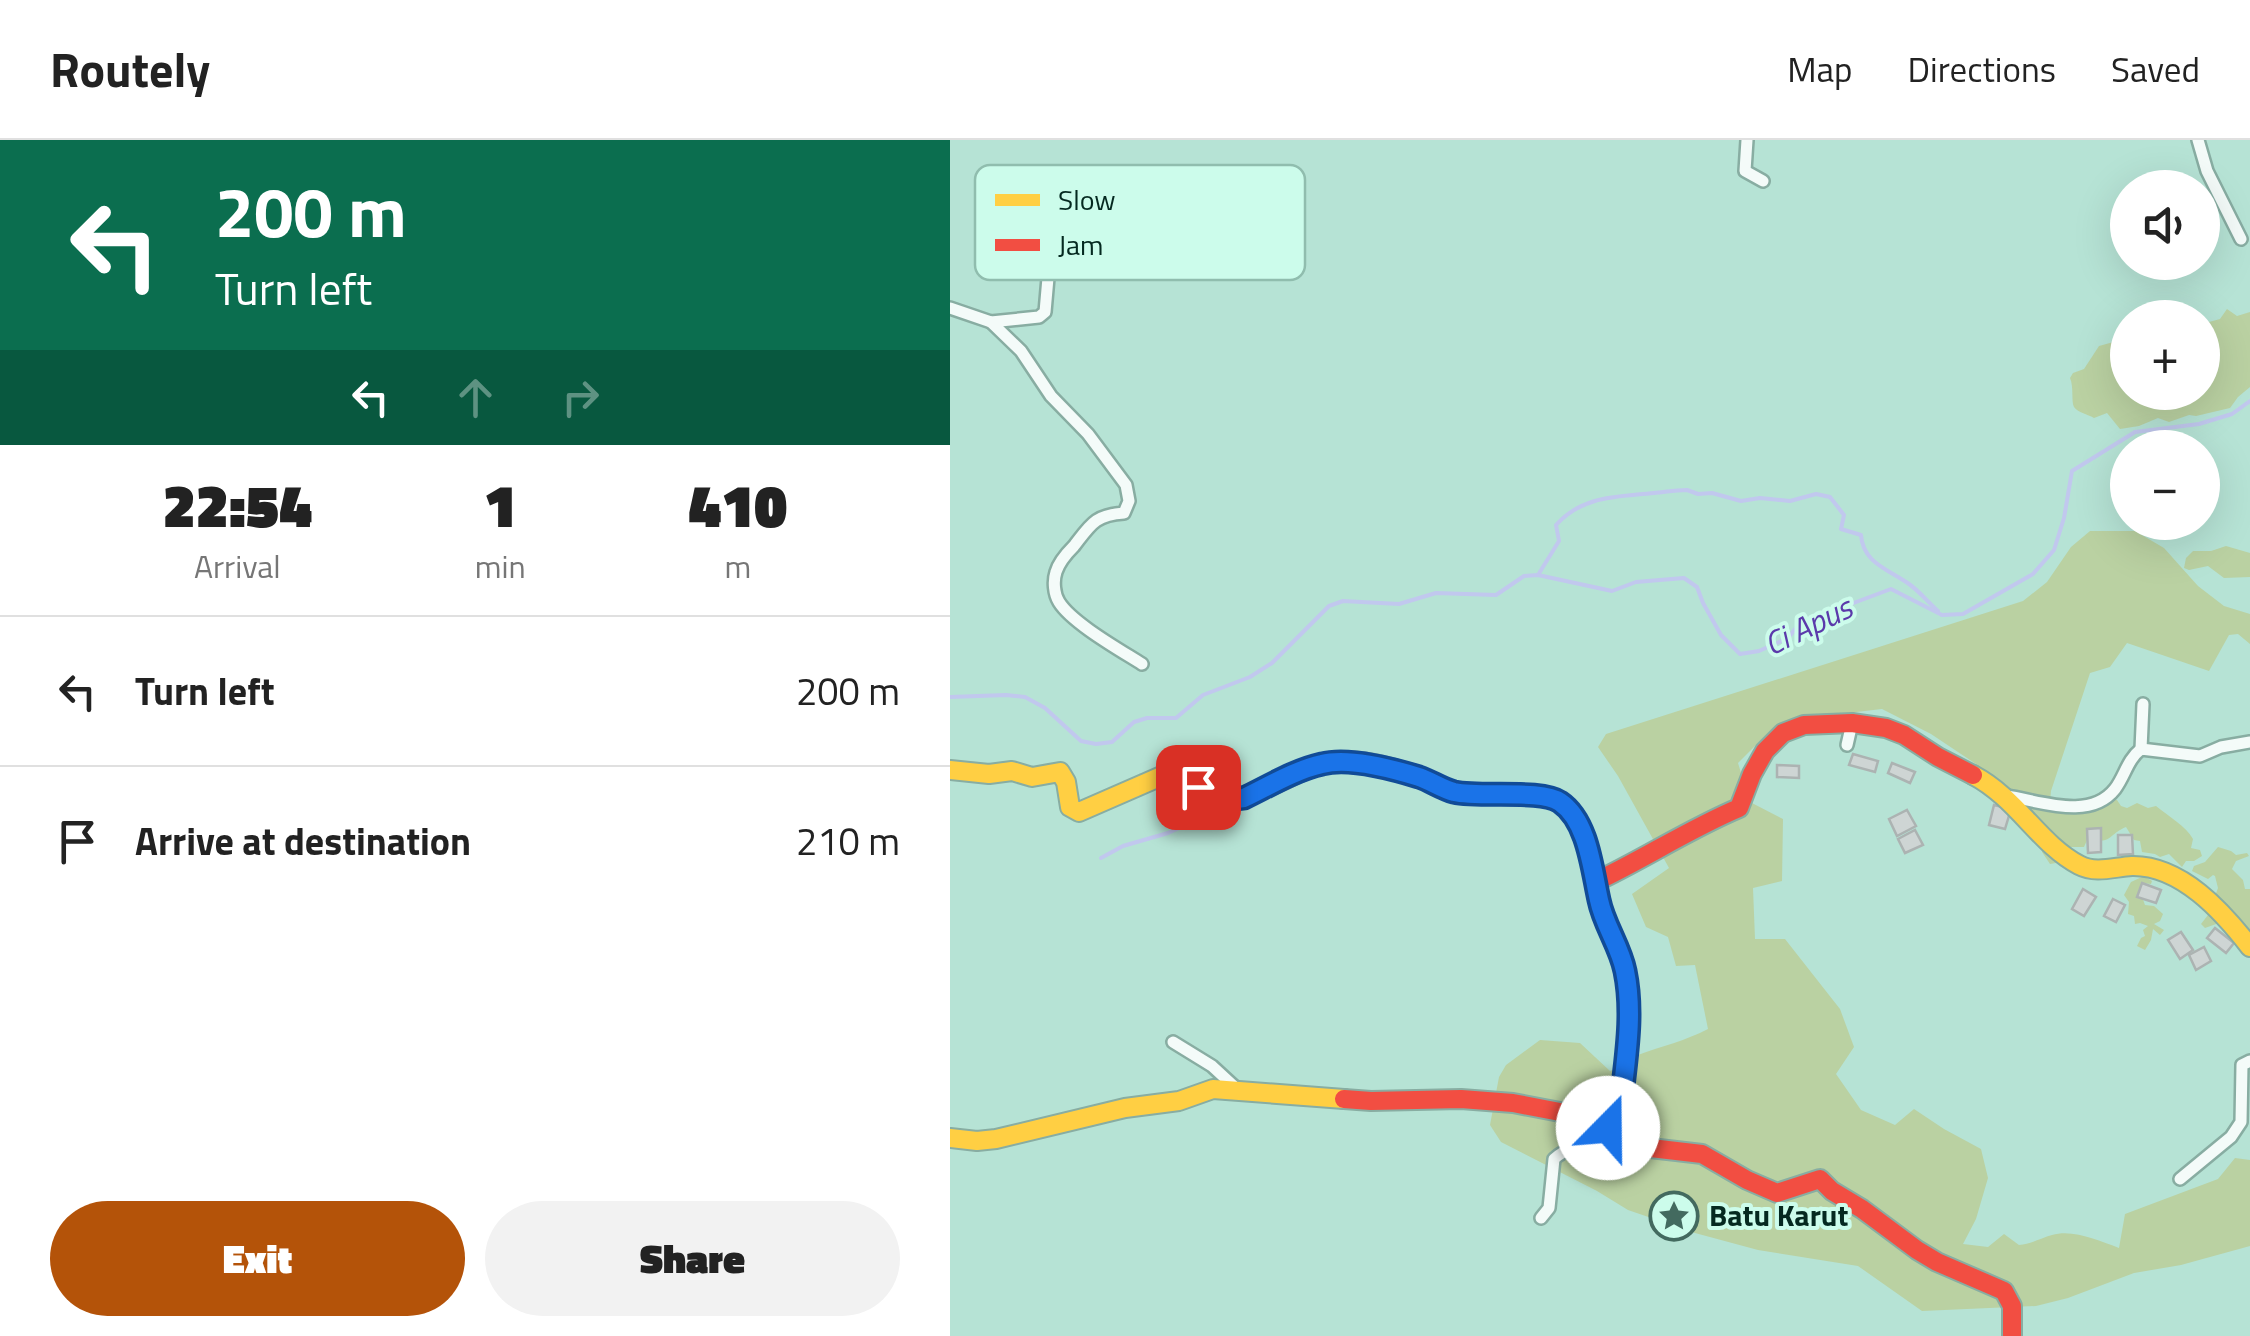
<!DOCTYPE html>
<html lang="en">
<head>
<meta charset="utf-8">
<style>
  :root { --surface:#fff; --page:#f2f2f2; --text:#222; --muted:#767676; --line:#e0e0e0; --accent:#b45309 }
  body { margin:0; font-family:"Titillium Web",sans-serif; background:var(--page); color:var(--text); height:100vh; display:flex; flex-direction:column; font-size:38px; white-space:nowrap }
  * { box-sizing:border-box; margin:0 }
  p { font-size:32px; color:var(--muted) }
  .icon { flex:none; width:55px; height:55px; fill:none; stroke:currentColor; stroke-width:2; stroke-linecap:round; stroke-linejoin:round }
  .map { position:relative; flex:1; overflow:hidden }
  .details { display:flex; flex-direction:column; background:var(--surface); width:950px }
  .details>* { flex:none }
  .guide { background:#0b6e4f; color:#fff; overflow:hidden }
  .controls { position:absolute; left:1160px; top:30px; display:grid; gap:20px }
  .controls a { display:grid; place-items:center; width:110px; height:110px; border-radius:50%; background:var(--surface); box-shadow:0 10px 40px #0002; font-size:50px }
  .pin { position:absolute; display:grid; place-items:center; width:85px; height:85px; color:#fff; margin:-42px; border-radius:20px; box-shadow:0 5px 15px #0006 }
  .me { position:absolute; width:110px; margin:-55px; rotate:22deg; stroke-linejoin:round; filter:drop-shadow(0 0 8px #0008) }
  .turn { display:flex; align-items:center; gap:35px; height:210px; padding:0 50px; font-size:45px }
  .turn .icon { width:130px; height:130px; stroke-width:2.5 }
  .turn b { display:block; font-size:70px; line-height:85px }
  .lanes { display:flex; align-items:center; height:95px; padding:0 50px; background:#0003; justify-content:center; gap:50px; direction:ltr }
  .lanes .off { opacity:.35 }
  .eta { display:flex; justify-content:space-evenly; align-items:center; height:170px; text-align:center }
  .eta b { font-size:60px; font-weight:800; line-height:70px }
  .action { display:flex; gap:20px; margin-top:auto; padding:20px 50px }
  .action a { flex:1; height:115px; border-radius:60px; background:var(--accent); color:#fff; font-size:40px; font-weight:800; line-height:115px; text-align:center }
  .action a+a { background:var(--page); color:var(--text) }
  ul { padding:0; list-style:none }
  li { display:flex; align-items:center; gap:30px; height:150px; padding:0 50px; border-top:2px solid var(--line) }
  li div { flex:1 }
  li b { display:block; font-size:38px }
  li em { font-style:normal }
  header { display:flex; align-items:center; gap:60px; box-sizing:border-box; height:140px; padding:0 50px; background:var(--surface); border-bottom:2px solid var(--line) }
  header strong { font-size:48px }
  nav { display:flex; gap:55px; margin-inline-start:auto; font-size:35px }
  main { display:flex; flex:1; min-height:0 }
  .map>svg:first-child { display:block }
</style>
</head>
<body>
<header>
<strong>Routely</strong>
<nav><a>Map</a><a>Directions</a><a>Saved</a></nav>
</header>
<main>
<section class="details">
<div class="guide">
<div class="turn"><svg class="icon" aria-label="left" viewBox="0 0 24 24"><path d="M17 20v-9H6M10 6l-5 5 5 5"/></svg><div><b>200 m</b>Turn left</div></div>
<div class="lanes"><svg class="icon" aria-label="left" viewBox="0 0 24 24"><path d="M17 20v-9H6M10 6l-5 5 5 5"/></svg><svg class="icon off" aria-label="ahead" viewBox="0 0 24 24"><path d="M12 20V5M6 11l6-6 6 6"/></svg><svg class="icon off" aria-label="right" viewBox="0 0 24 24"><path d="M7 20v-9h11M14 6l5 5-5 5"/></svg></div>
</div>
<div class="eta">
<div><b>22:54</b><p>Arrival</p></div>
<div><b>1</b><p>min</p></div>
<div><b>410</b><p>m</p></div>
</div>
<ul>
<li><svg class="icon" aria-label="left" viewBox="0 0 24 24"><path d="M17 20v-9H6M10 6l-5 5 5 5"/></svg><div><b>Turn left</b></div><em>200 m</em></li>
<li><svg class="icon" aria-label="arrive" viewBox="0 0 24 24"><path d="M6 21V4h12l-3 4 3 4H6"/></svg><div><b>Arrive at destination</b></div><em>210 m</em></li>
</ul>
<div class="action"><a>Exit</a><a>Share</a></div>
</section>
<div class="map">
<svg width="1300" height="1196" viewBox="0 0 1300 1196">
  <rect width="100%" height="100%" fill="#b6e3d5"/>
  <g fill="#bad1a2">
    <path d="M1277,169L1287,176L1300,172V247L1288,257L1280,268L1246,276L1239,275L1219,282L1208,278L1189,286L1170,289L1157,273L1144,278C1139,275 1127,272 1124,267C1121,261 1124,247 1120,238L1123,233L1134,229L1149,206L1167,201L1177,189L1178,252H1252L1253,179L1259,182L1270,179Z"/>
    <path d="M1140,391H1185L1214,408L1248,446L1274,466L1300,474V504L1288,494L1279,495L1259,531L1177,503L1160,527L1140,533L1101,651L1100,662L1161,659L1167,660L1171,666L1177,668L1187,663L1198,668L1206,666C1218,676 1236,686 1243,699L1241,708L1250,710L1252,716L1244,721H1236L1232,727L1219,714L1210,717L1205,714L1192,712L1190,701L1184,700L1176,687C1158,694 1162,706 1138,698L1134,707H1118L1106,723L1100,724L1092,712L1095,699L1026,624L981,594L932,569L881,575L816,595L788,623L800,662L833,679L832,741L803,748L805,799H835L890,869L904,907L886,934L911,970L945,985L964,969L994,989L1031,1009L1038,1038L1026,1079L1013,1104L1038,1107L1054,1094L1069,1105C1081,1104 1091,1098 1102,1095C1124,1089 1149,1101 1169,1108L1175,1074L1268,1039L1285,1018L1300,1020V1106L1231,1125L1184,1133L1118,1158L1086,1166L972,1171L908,1126L808,1110L745,1093L678,1070L647,1051L551,1002L540,985L549,937L556,925L590,900L630,903L660,931C673,927 677,920 688,915C712,906 735,901 758,889L745,825L726,826L718,797L696,787L682,754L719,728L668,636L648,607L656,594L1073,461L1097,442L1121,407Z"/>
    <path d="M1276,406L1300,413V437L1274,438L1258,426L1239,430L1234,428L1236,418L1243,411H1261Z"/>
    <path d="M1268,707L1281,711L1286,715L1297,713L1299,716L1286,721L1282,729L1293,740L1295,749H1300V796L1269,783L1255,788L1251,784L1258,775L1256,769L1272,762L1265,756L1268,748L1265,736L1263,735L1258,739L1242,731L1244,726L1255,722Z"/>
    <path d="M1194,736L1202,741L1201,744L1192,743L1188,751L1191,754L1195,765L1204,766L1213,774L1210,781L1204,784L1214,790L1210,795L1203,789L1201,800L1195,810L1187,806L1191,798L1195,796L1193,790L1198,786L1190,783L1185,784L1184,776L1178,774L1179,762L1174,755L1181,742Z"/>
  </g>
  <g fill="none" stroke-linecap="round" stroke-linejoin="round">
    <g stroke="#c1c8ee" stroke-width="4">
      <path d="M588,435L609,401L606,385C633,355 668,357 704,353C715,352 726,350 737,350L748,354L762,353L791,361L810,358L840,361L866,354L880,357L894,375L891,389L911,395C913,423 938,429 959,444C969,451 978,462 988,471"/>
      <path d="M0,557L56,555L75,557L95,568L131,601L146,604L162,602L184,582L197,578H226L253,555L300,537L322,523L379,466L393,461L449,464L486,453L546,455L574,436L588,435L662,451L686,442L734,438L747,447L753,463L771,495L790,514L809,511L838,498L850,483L941,449L992,475L1013,474L1083,434L1104,410L1114,378L1122,331L1185,292L1249,284L1282,274L1300,261"/>
      <path d="M151,718L173,706L218,693L276,667"/>
    </g>
  </g>
  <g fill="#ced5d4" stroke="#acb3b2" stroke-width="2.5">
    <path d="M903,614L928,621L925,632L899,625Z"/>
    <path d="M942,623L965,632L960,643L938,633Z"/>
    <path d="M827,625L849,626V638L827,637Z"/>
    <path d="M1044,665L1061,669L1055,689L1039,685Z"/>
    <path d="M957,670L966,686L947,696L939,679Z"/>
    <path d="M1151,688V712L1138,713L1137,689Z"/>
    <path d="M965,690L973,705L955,713L948,699Z"/>
    <path d="M1168,695H1182L1183,714L1168,715Z"/>
    <path d="M1192,743L1211,750L1206,763L1187,757Z"/>
    <path d="M1133,749L1146,757L1134,776L1122,769Z"/>
    <path d="M1163,759L1175,765L1166,782L1154,776Z"/>
    <path d="M1265,788L1284,803L1276,813L1257,798Z"/>
    <path d="M1231,792L1243,810L1230,819L1218,800Z"/>
    <path d="M1254,807L1261,821L1246,830L1239,815Z"/>
  </g>
  <g fill="none" stroke-linecap="round" stroke-linejoin="round">
    <g stroke="#88ada2" stroke-width="16">
      <g id="street">
        <path d="M797,0L795,31L813,41"/>
        <path d="M1248,0L1257,31L1291,99"/>
        <path d="M0,168L41,182L89,177L95,172L100,115"/>
        <path d="M41,182L71,211L101,256L138,294L176,345L179,361L174,373C145,375 141,384 124,406C117,413 109,422 106,432C103,441 104,454 109,462C122,483 170,510 192,524"/>
        <path d="M897,605L902,583"/>
        <path d="M1191,609L1193,564"/>
        <path d="M1057,656C1090,661 1140,681 1165,649C1175,636 1177,620 1191,609L1250,616L1271,607L1300,602"/>
        <path d="M223,902L262,926L288,950"/>
        <path d="M1230,1039L1281,997L1291,982L1292,925L1300,921"/>
        <path d="M591,1078L599,1068L604,1019C619,1005 641,1002 657,988"/>
      </g>
    </g>
    <g stroke="#88ada2" stroke-width="22">
      <g id="slow">
        <path d="M0,630L39,634L62,631L82,637L110,632L116,642L120,667L129,672L230,628C241,635 246,648 258,654C293,673 345,626 382,622C410,618 447,628 473,639C483,642 492,649 502,651C524,657 549,654 572,655"/>
        <path d="M1023,635C1067,658 1089,704 1129,725C1146,734 1164,727 1182,726C1231,725 1273,772 1300,807"/>
        <path d="M0,998L27,1001L46,999L175,968L229,961L263,949L394,959"/>
      </g>
    </g>
    <g stroke="#88ada2" stroke-width="22">
      <g id="jam">
        <path d="M572,655C584,655 598,655 609,662C640,680 642,728 649,759C654,784 670,806 675,831C686,884 673,939 669,992"/>
        <path d="M645,742C694,719 739,689 789,668L802,634L815,611L833,593L854,585L902,583L936,588L954,595L988,617L1023,635"/>
        <path d="M394,959L421,961L511,959L563,963L610,972L669,992L692,1007L752,1014L797,1040L827,1053L870,1039L882,1051L912,1069L967,1110L987,1122L1054,1151L1062,1166V1196"/>
      </g>
    </g>
    <use href="#street" stroke="#f4fbf9" stroke-width="11"/>
    <use href="#slow" stroke="#ffcf43" stroke-width="18"/>
    <use href="#jam" stroke="#f24e42" stroke-width="18"/>
  </g>
  <g fill="none" stroke-linecap="round" stroke-linejoin="round">
    <g stroke="#114b97" stroke-width="25">
      <path id="route" d="M248,647C262,659 276,661 294,658C319,646 345,630 372,624C398,617 443,629 469,637C481,641 492,649 504,652C531,658 591,649 610,662C638,681 642,729 649,760C654,785 670,806 675,831C686,884 671,939 669,992L658,988"/>
    </g>
    <use href="#route" stroke="#1a73e8" stroke-width="18"/>
  </g>
  <defs>
    <g id="sight-ring" transform="scale(2.5)"><circle r="9.5" fill="#ccfceb" stroke="#436a5f" stroke-width="1.5"/><path d="M0-6L1.8-2.2L6-1.7L2.9 1.2L3.7 5.4L0 3.3L-3.7 5.4L-2.9 1.2L-6-1.7L-1.8-2.2Z" fill="#436a5f"/></g>
  </defs>
  <g fill-rule="evenodd">
    <use href="#sight-ring" x="724" y="1076"/>
  </g>
  <g text-anchor="middle" stroke-width="8" stroke-linejoin="round" paint-order="stroke">
    <g font-size="30" font-weight="bold" fill="#052920" stroke="#ccfceb" text-anchor="start">
      <text x="759" y="1086">Batu Karut</text>
    </g>
    <g font-size="32" font-style="italic" fill="#5b3aab" stroke="#ccfceb">
      <text transform="translate(858 486) rotate(-26)" y="11">Ci Apus</text>
    </g>
  </g>
  <rect x="25" y="25" width="330" height="115" rx="15" fill="#ccfceb" stroke="#90bdae" stroke-width="2.5"/>
  <rect x="45" y="54" width="45" height="12" fill="#ffcf43"/>
  <rect x="45" y="99" width="45" height="12" fill="#f24e42"/>
  <g font-size="28" fill="#052920">
    <text x="108" y="70">Slow</text>
    <text x="108" y="115">Jam</text>
  </g>
</svg>
<div class="controls">
<a><svg class="icon" aria-label="sound" viewBox="0 0 24 24"><path d="M4 9h4l5-4v14l-5-4H4zM17 9q2 3 0 6"/></svg></a>
<a>+</a>
<a>−</a>
</div>
<div class="pin" style="left:248px;top:647px;background:#d93025"><svg class="icon" aria-label="arrive" viewBox="0 0 24 24"><path d="M6 21V4h12l-3 4 3 4H6"/></svg></div>
<svg class="me" style="left:658px;top:988px" viewBox="-20 -20 40 40"><circle r="19" fill="#fff"/><path d="M0-13L10 11 0 6-10 11z" fill="#1a73e8"/></svg>
</div>
</main>
</body>
</html>
